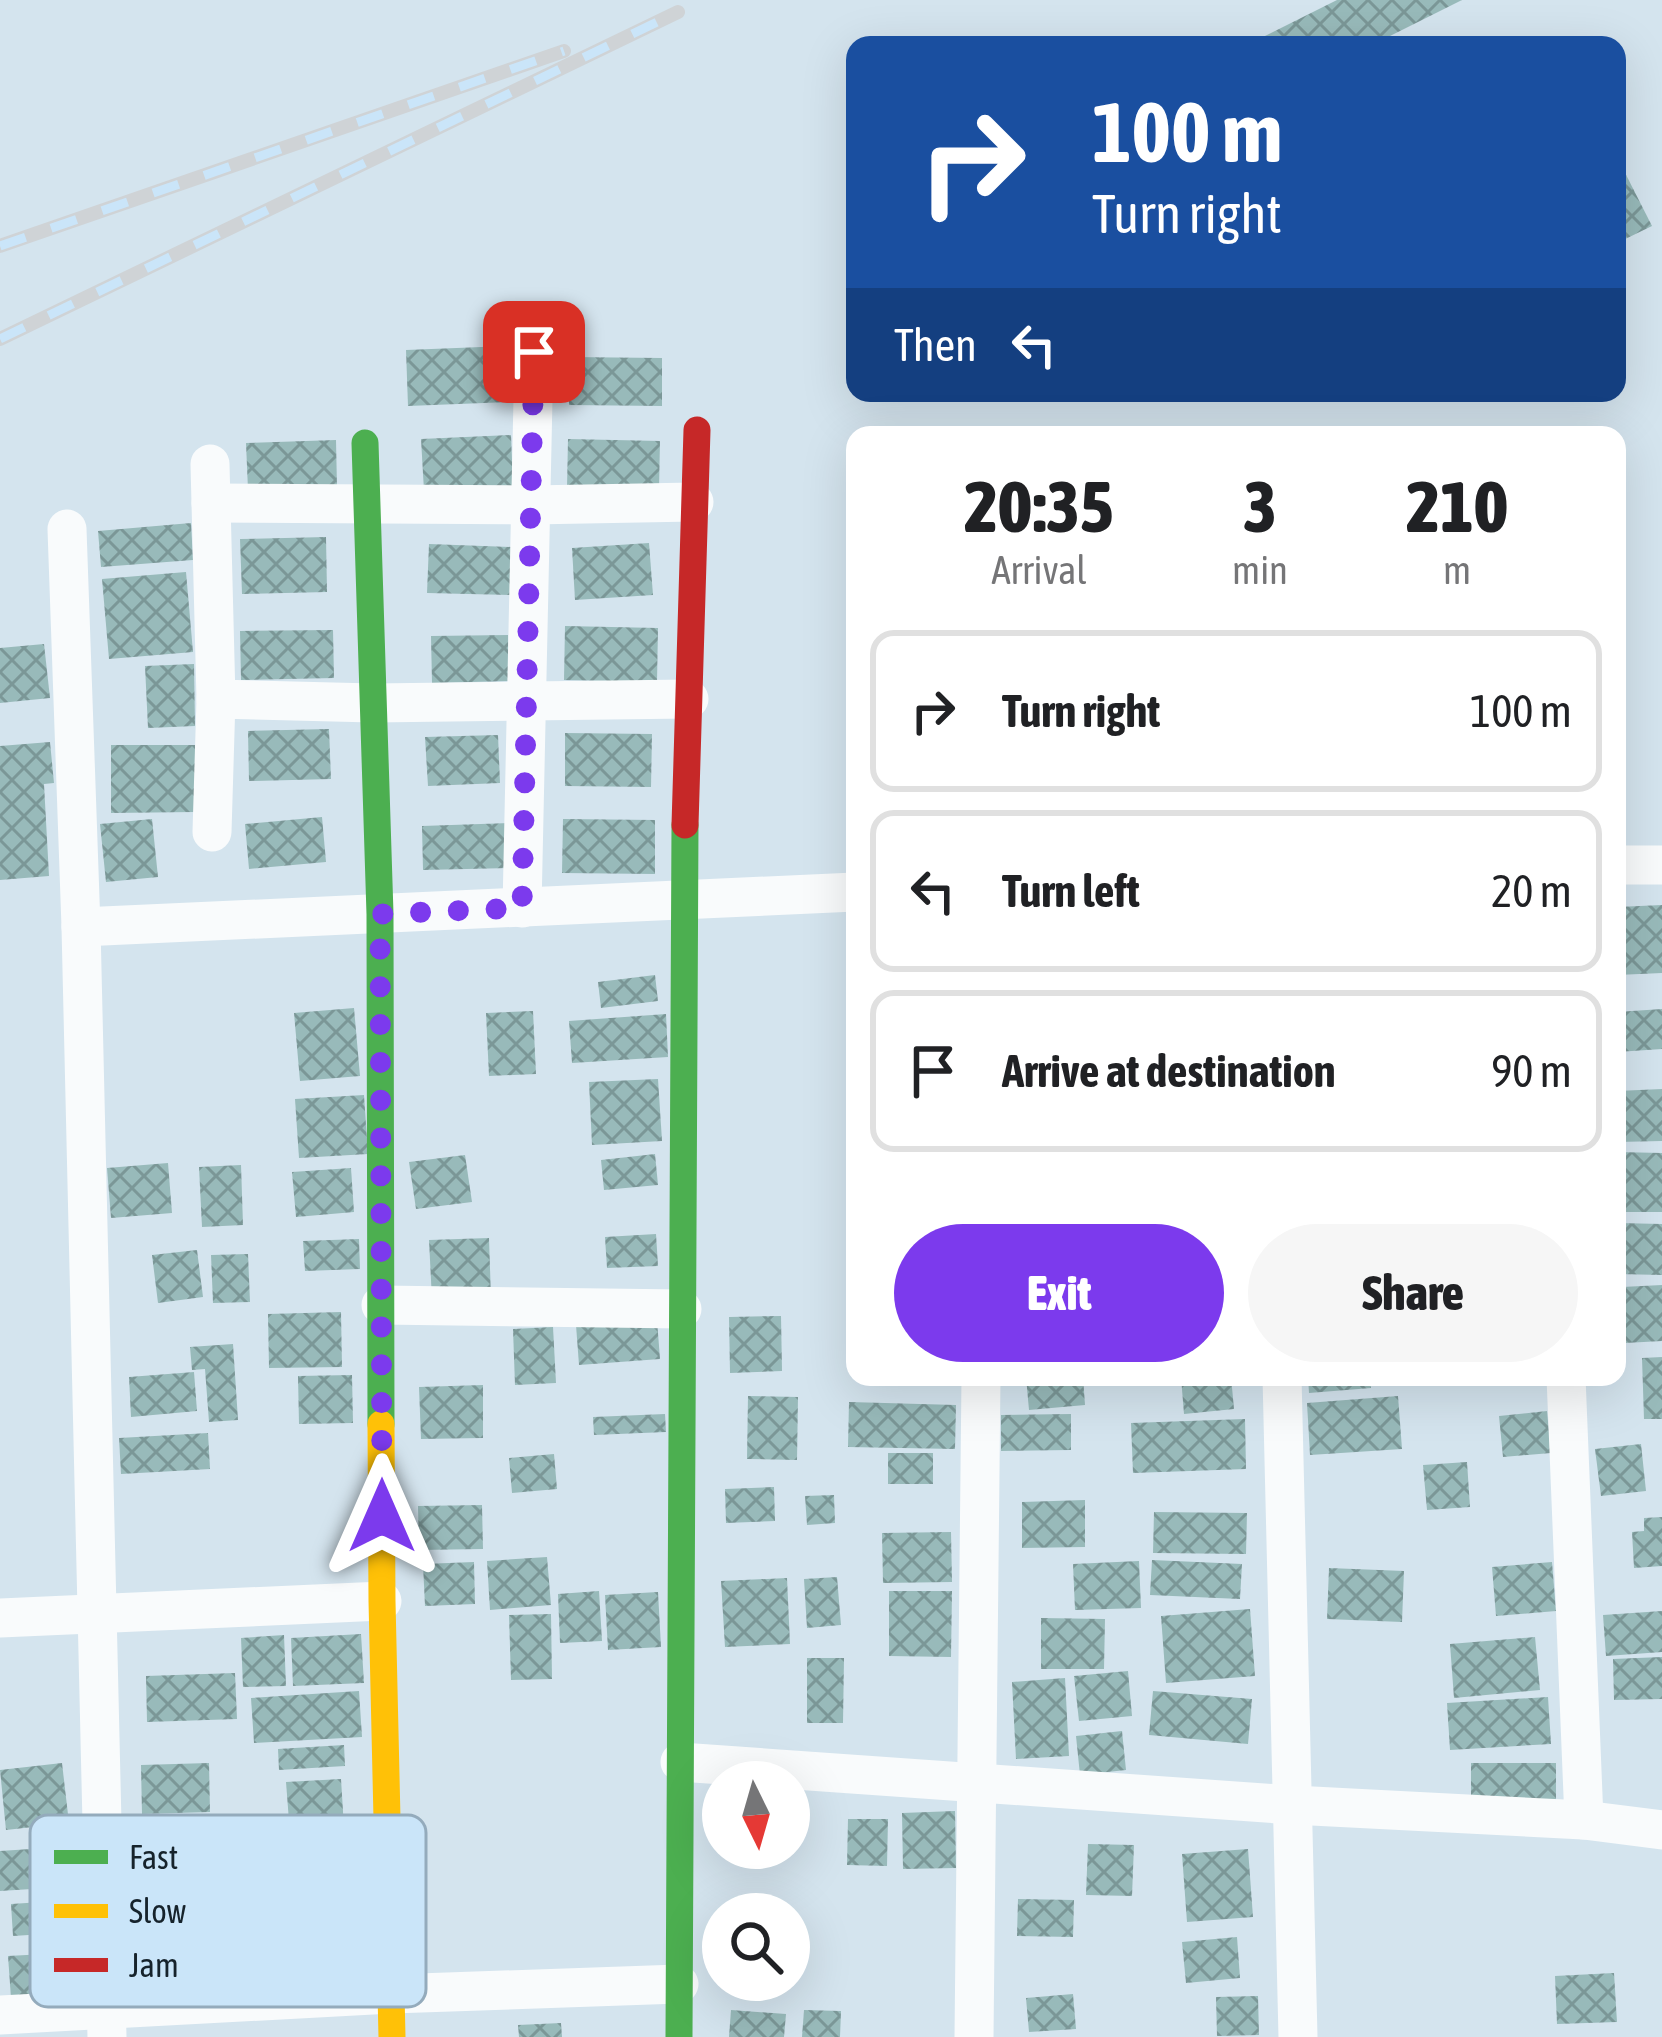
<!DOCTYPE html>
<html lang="en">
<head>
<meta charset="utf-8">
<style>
  :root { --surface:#fff; --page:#f6f6f6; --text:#202124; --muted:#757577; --line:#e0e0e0; --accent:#7c3aed }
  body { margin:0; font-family:"Asap Condensed",sans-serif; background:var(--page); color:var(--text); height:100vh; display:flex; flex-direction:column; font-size:45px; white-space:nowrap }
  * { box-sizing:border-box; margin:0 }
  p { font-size:39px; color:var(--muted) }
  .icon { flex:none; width:66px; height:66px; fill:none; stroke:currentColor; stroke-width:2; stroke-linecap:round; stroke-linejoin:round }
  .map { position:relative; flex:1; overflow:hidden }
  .details { position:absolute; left:846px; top:426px; width:780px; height:960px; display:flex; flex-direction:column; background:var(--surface); border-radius:24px; box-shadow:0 12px 48px #0002 }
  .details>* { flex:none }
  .top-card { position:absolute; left:846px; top:36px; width:780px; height:366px; border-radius:24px; box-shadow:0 12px 48px #0002; background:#1a4fa0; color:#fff; overflow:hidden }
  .needle { width:78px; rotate:175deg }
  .tools { position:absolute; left:702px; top:1761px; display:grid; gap:24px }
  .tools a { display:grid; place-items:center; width:108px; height:108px; border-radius:50%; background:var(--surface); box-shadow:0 12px 48px #0002; font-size:60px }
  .pin { position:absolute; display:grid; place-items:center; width:102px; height:102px; color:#fff; margin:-51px; border-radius:24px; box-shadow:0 6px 18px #0006 }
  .me { position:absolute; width:132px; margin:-66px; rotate:0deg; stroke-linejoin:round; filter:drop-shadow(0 0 9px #0008) }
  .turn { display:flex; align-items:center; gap:42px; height:252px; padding:0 48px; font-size:54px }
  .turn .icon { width:156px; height:156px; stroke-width:2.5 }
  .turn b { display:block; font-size:84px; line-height:102px }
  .then { display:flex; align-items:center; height:114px; padding:0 48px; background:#0003; gap:24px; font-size:45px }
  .eta { display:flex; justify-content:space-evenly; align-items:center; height:204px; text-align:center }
  .eta b { font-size:72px; font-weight:800; line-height:84px }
  .button { display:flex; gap:24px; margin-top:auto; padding:24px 48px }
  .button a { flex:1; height:138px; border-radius:72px; background:var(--accent); color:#fff; font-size:48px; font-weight:800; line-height:138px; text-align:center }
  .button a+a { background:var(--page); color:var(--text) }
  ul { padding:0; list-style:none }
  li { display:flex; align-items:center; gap:36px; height:162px; margin:0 24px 18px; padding:0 24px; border:6px solid var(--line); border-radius:24px }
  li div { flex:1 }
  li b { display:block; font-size:45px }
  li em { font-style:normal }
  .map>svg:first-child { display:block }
</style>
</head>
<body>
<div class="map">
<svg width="1662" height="2037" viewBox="0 0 1662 2037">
  <defs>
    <pattern id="building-cross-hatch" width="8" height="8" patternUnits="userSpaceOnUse" patternTransform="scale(3)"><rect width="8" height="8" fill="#98baba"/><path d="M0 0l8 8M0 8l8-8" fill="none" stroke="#7b9797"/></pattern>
  </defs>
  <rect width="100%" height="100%" fill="#d4e4ee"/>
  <g fill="url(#building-cross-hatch)">
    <path d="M1337,0H1462L1372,45H1247Z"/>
    <path d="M1617,157L1652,226L1617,243Z"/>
    <path d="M507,346L509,402L408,406L406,350Z"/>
    <path d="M569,357L662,358V406L569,405Z"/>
    <path d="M511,435L513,486L424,491L421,439Z"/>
    <path d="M568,439L660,441L659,490L567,488Z"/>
    <path d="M336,440L337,488L248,490L246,443Z"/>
    <path d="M191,523L193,560L101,567L98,531Z"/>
    <path d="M326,537L327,592L242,594L240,539Z"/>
    <path d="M649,543L653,595L575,600L572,548Z"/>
    <path d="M429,544L512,547L511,595L427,593Z"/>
    <path d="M186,572L193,652L109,659L102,579Z"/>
    <path d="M565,626L658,628L657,682L564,680Z"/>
    <path d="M333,630L334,678L241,680L240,631Z"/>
    <path d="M508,635L509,681L432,683L431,636Z"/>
    <path d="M44,644L50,698L0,703V648Z"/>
    <path d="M194,664L195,726L148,728L145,666Z"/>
    <path d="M329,729L331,779L249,781L248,731Z"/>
    <path d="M565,733L652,734L651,787L565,786Z"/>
    <path d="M498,735L500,783L428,786L425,737Z"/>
    <path d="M50,742L54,783L44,784L49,876L0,880V746Z"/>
    <path d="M111,745H195V812L111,813Z"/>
    <path d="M322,817L326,862L249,869L245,824Z"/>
    <path d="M152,819L158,877L106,882L100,824Z"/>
    <path d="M563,819L655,820V874L562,873Z"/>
    <path d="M511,823L512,868L423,870L422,826Z"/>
    <path d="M1662,905V973L1617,975V907Z"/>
    <path d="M655,975L658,1001L601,1008L598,982Z"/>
    <path d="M354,1008L360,1076L300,1081L294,1013Z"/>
    <path d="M1662,1009V1049L1617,1052V1012Z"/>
    <path d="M533,1011L536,1074L489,1076L486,1013Z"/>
    <path d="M666,1014L668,1057L572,1063L569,1021Z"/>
    <path d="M658,1079L662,1141L592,1145L589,1082Z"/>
    <path d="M1662,1089V1141L1617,1142V1091Z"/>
    <path d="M364,1095L368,1154L299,1158L295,1099Z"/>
    <path d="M1617,1152L1662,1153V1212H1617Z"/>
    <path d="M655,1154L658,1185L604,1190L601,1160Z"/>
    <path d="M465,1155L472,1202L416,1209L409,1162Z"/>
    <path d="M168,1163L172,1213L111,1218L107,1168Z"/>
    <path d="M241,1165L243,1225L202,1227L199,1167Z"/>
    <path d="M351,1168L354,1212L296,1217L292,1172Z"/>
    <path d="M1617,1223L1662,1224V1275L1617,1274Z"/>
    <path d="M656,1234L658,1266L607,1268L605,1237Z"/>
    <path d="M489,1238L491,1298L432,1300L429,1240Z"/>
    <path d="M359,1239L360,1269L305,1271L303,1241Z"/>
    <path d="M197,1250L203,1297L158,1303L152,1255Z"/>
    <path d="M248,1254L250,1302L213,1303L211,1255Z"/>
    <path d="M1662,1285V1341L1625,1343L1622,1287Z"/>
    <path d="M341,1312L342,1367L269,1368L268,1314Z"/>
    <path d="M781,1316L782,1371L730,1373L729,1317Z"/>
    <path d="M657,1320L660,1359L579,1365L576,1325Z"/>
    <path d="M553,1327L556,1383L515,1385L513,1329Z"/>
    <path d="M233,1344L238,1420L209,1422L205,1369L192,1370L190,1347Z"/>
    <path d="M1662,1357V1419H1644L1642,1358Z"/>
    <path d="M194,1372L197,1411L131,1417L129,1377Z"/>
    <path d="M352,1375L353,1423L299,1424L298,1376Z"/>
    <path d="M1026,1377H1083L1085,1405L1029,1410Z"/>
    <path d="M1181,1377H1231L1234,1409L1184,1414Z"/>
    <path d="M1308,1377H1370L1371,1388L1309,1393Z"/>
    <path d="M483,1385V1438L421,1439L419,1387Z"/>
    <path d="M748,1396L798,1397L797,1460L747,1459Z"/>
    <path d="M1398,1396L1402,1449L1310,1455L1307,1403Z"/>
    <path d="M849,1402L956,1405L955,1449L848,1447Z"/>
    <path d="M1547,1411L1551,1453L1503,1457L1499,1416Z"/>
    <path d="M665,1414L666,1432L594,1435L593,1417Z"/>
    <path d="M1071,1414V1450L1001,1451V1415Z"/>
    <path d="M1245,1419L1246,1469L1133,1473L1131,1423Z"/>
    <path d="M208,1433L210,1469L121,1474L119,1438Z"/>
    <path d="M1641,1444L1646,1491L1601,1496L1595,1449Z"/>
    <rect x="888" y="1453" width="45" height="31"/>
    <path d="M554,1454L557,1489L512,1493L509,1458Z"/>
    <path d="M1467,1462L1470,1507L1427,1510L1423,1465Z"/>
    <path d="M774,1487L775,1521L726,1523L725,1489Z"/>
    <path d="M834,1495L835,1523L807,1525L805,1496Z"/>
    <path d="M1085,1500V1547L1022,1548V1502Z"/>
    <path d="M482,1505L483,1549L419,1550L418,1506Z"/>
    <path d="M1154,1512L1247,1513L1246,1554L1153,1553Z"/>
    <path d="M1662,1517V1566L1634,1568L1632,1532L1644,1531V1518Z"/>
    <path d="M951,1532L952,1582L883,1583L882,1533Z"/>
    <path d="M547,1557L551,1605L490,1610L487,1561Z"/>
    <path d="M1152,1560L1242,1564L1240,1599L1150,1595Z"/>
    <path d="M1139,1561L1141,1608L1075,1610L1073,1564Z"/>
    <path d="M474,1562L475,1604L425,1606L423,1564Z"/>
    <path d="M1552,1562L1556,1611L1496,1616L1492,1567Z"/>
    <path d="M1329,1568L1404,1571L1402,1622L1327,1619Z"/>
    <path d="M837,1577L841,1625L807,1628L804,1579Z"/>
    <path d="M787,1578L790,1644L725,1647L721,1581Z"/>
    <path d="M599,1591L602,1641L560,1643L558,1594Z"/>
    <path d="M889,1591H952L951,1657L889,1656Z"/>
    <path d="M658,1592L661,1647L608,1650L605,1595Z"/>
    <path d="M1250,1609L1255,1676L1166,1683L1161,1616Z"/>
    <path d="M1662,1611V1652L1606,1656L1603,1615Z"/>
    <path d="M551,1614L552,1679L511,1680L509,1615Z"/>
    <path d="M1041,1618L1105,1619L1104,1669H1041Z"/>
    <path d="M361,1634L364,1683L293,1686L291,1638Z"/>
    <path d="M284,1635L286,1686L243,1687L241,1638Z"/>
    <path d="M1535,1637L1540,1690L1454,1698L1450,1644Z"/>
    <path d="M1662,1657V1699L1614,1700L1613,1659Z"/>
    <path d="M807,1658H844L843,1723H807Z"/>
    <path d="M1128,1671L1132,1716L1079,1721L1074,1676Z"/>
    <path d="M235,1673L237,1719L147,1722L146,1676Z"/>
    <path d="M1065,1678L1069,1756L1016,1759L1012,1682Z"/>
    <path d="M359,1691L362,1737L254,1743L251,1698Z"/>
    <path d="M1153,1691L1252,1699L1248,1744L1149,1735Z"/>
    <path d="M1548,1697L1551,1744L1450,1750L1447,1703Z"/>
    <path d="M1122,1731L1126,1770L1080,1775L1076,1736Z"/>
    <path d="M344,1745L345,1766L279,1770L278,1749Z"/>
    <path d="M62,1763L69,1823L6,1830L0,1770Z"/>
    <path d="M209,1763L210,1812L142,1814L141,1765Z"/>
    <path d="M1471,1763H1556V1810L1471,1809Z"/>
    <path d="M341,1779L345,1844L291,1847L286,1782Z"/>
    <path d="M955,1811L956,1868L903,1869L902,1813Z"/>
    <path d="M848,1819H888L887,1866L847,1865Z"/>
    <path d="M1088,1844L1134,1845L1132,1896L1086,1895Z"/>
    <path d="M76,1846L79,1886L0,1891V1851Z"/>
    <path d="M1248,1849L1253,1917L1187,1922L1182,1854Z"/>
    <path d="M1018,1899L1074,1900L1073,1937L1017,1936Z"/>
    <path d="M73,1900L75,1932L13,1936L11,1904Z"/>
    <path d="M790,1908V1914H733V1910Z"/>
    <path d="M1237,1937L1240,1978L1186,1983L1182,1942Z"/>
    <path d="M82,1952L84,1994L11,1998L8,1956Z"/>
    <path d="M1614,1973L1617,2022L1557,2024L1555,1976Z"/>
    <path d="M1073,1994L1076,2029L1029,2032L1026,1998Z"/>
    <path d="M1258,1996L1259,2035L1217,2036L1216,1997Z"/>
    <path d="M731,2010L786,2014L784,2037H729Z"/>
    <path d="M804,2010L841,2011L840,2037H802Z"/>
    <path d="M561,2023L562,2037H519L518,2025Z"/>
  </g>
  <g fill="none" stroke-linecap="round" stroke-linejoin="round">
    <g stroke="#f9fbfc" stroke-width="39">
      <path d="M210,464L216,699L212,832"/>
      <path d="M211,503L531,505L694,502"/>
      <path d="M67,529L81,927L107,2037"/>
      <path d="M216,699L373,703L689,699"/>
      <path d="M1617,865H1662"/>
      <path d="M522,908L534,352"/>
      <path d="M81,927L855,892"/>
      <path d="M381,1305L682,1309"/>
      <path d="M1282,1377L1298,2037"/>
      <path d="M1566,1377L1584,1820"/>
      <path d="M0,1618L382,1601"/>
      <path d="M680,1762L1293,1805L1584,1820L1662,1830"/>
      <path d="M0,2015L391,1994L679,1984"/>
      <path d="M974,2037L981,1377"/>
    </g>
    <g stroke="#4caf50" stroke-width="27">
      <path d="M365,443L380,914L381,1424"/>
      <path d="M679,2037L685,825"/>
    </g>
    <path stroke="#ffc107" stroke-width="27" d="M381,1424L382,1601L392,2037"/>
    <path stroke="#c62828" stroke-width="27" d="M685,825L697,430"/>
    <g stroke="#cfd3d6" stroke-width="14">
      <g id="rail">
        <path d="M0,246L564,51"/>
        <path d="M0,339L678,12"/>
      </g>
    </g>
    <use href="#rail" stroke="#cae5f9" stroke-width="9" stroke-dasharray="27" stroke-linecap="butt"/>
  </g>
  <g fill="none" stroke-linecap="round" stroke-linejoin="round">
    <path stroke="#7c3aed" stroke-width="21" stroke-dasharray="0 37.8" d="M382,1516L380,914L522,908L534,352"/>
  </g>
  <rect x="30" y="1815" width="396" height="192" rx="18" fill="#cae5f9" stroke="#94abbc" stroke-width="3"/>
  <rect x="54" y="1850" width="54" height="14" fill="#4caf50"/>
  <rect x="54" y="1904" width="54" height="14" fill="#ffc107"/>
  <rect x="54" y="1958" width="54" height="14" fill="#c62828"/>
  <g font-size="33" fill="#16232c">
    <text x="129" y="1869">Fast</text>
    <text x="129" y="1923">Slow</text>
    <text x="129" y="1977">Jam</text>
  </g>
</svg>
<div class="tools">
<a><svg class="needle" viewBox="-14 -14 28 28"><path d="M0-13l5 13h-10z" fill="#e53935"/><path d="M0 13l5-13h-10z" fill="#757577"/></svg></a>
<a><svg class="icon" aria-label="search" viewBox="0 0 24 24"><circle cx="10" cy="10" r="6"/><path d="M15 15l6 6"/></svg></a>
</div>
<div class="pin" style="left:534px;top:352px;background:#d93025"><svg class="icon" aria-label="arrive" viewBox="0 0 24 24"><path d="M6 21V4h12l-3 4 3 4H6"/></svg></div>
<svg class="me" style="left:382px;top:1516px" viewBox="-20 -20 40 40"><path d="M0-17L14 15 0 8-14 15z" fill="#7c3aed" stroke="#fff" stroke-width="4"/></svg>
<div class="top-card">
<div class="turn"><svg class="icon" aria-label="right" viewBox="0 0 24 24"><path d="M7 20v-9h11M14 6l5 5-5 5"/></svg><div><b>100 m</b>Turn right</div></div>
<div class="then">Then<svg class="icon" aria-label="left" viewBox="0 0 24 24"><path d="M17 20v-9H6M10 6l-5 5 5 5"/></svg></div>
</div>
<section class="details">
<div class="eta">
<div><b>20:35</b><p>Arrival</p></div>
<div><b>3</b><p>min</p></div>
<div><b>210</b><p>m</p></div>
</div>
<ul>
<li><svg class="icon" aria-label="right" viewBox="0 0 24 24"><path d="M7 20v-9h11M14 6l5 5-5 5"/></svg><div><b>Turn right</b></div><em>100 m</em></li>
<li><svg class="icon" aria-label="left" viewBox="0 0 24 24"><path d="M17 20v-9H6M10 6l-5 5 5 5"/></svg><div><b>Turn left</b></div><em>20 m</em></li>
<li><svg class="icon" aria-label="arrive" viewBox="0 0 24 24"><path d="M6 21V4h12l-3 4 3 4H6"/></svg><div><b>Arrive at destination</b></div><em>90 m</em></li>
</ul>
<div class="button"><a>Exit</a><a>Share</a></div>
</section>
</div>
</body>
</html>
